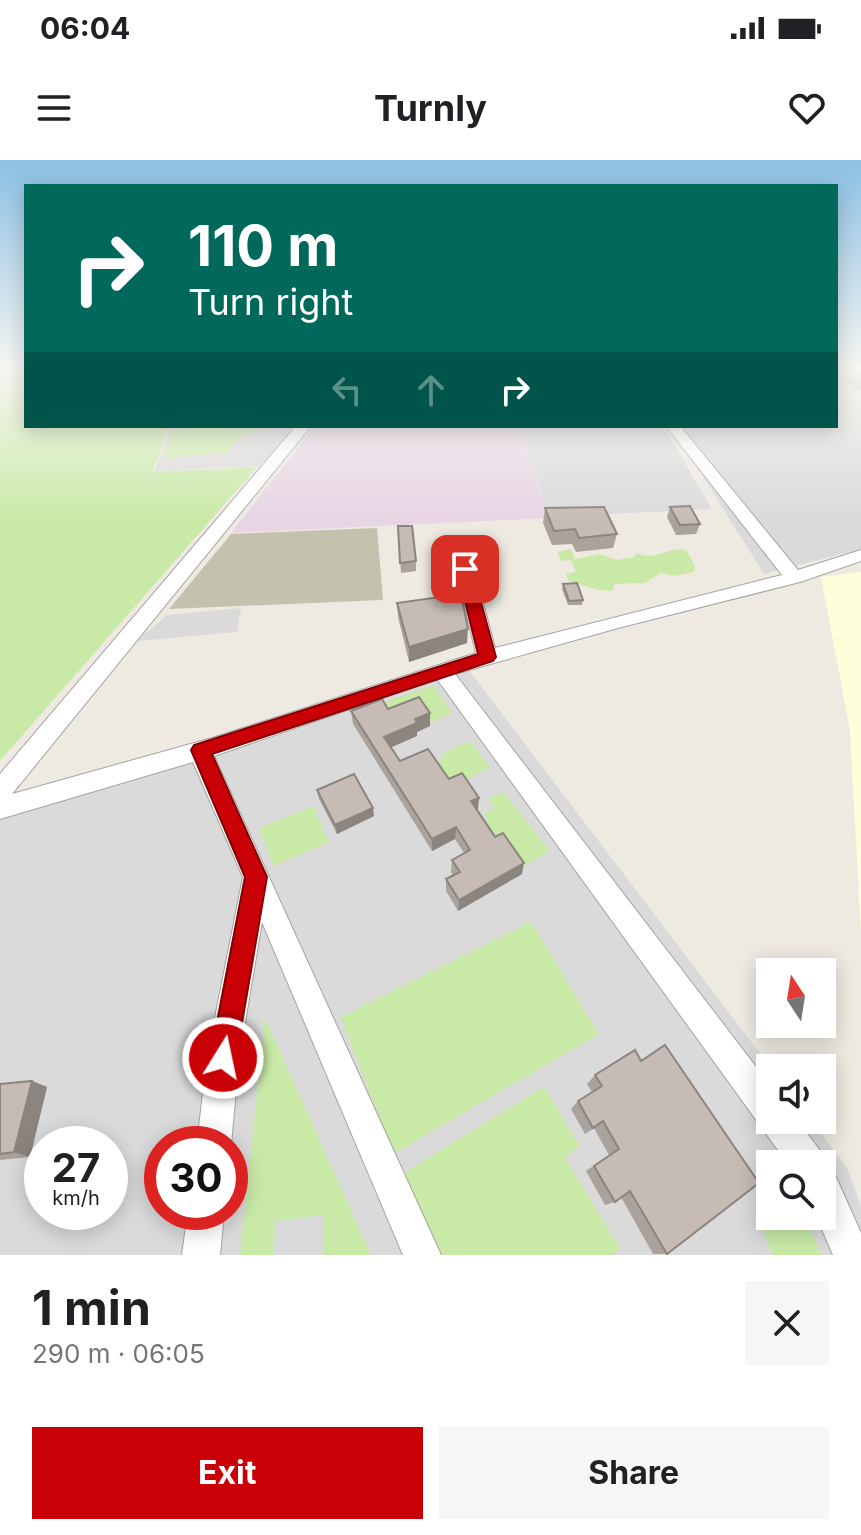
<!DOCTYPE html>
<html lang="en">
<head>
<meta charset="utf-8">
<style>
  :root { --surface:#fff; --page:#f6f6f6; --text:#202124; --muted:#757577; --accent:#c90005 }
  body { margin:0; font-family:Inter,sans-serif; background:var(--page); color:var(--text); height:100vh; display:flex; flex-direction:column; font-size:30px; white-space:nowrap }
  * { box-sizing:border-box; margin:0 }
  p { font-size:26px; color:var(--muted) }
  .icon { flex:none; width:44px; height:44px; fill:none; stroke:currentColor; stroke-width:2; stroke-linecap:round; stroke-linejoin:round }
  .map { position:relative; height:1095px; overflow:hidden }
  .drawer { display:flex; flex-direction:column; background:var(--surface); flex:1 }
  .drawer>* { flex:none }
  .banner { position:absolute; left:24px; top:24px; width:814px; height:244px; border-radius:0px; box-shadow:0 4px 20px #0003; background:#00695c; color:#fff; overflow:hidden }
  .needle { width:52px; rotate:348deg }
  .controls { position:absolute; left:756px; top:798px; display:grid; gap:16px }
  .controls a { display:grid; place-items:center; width:80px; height:80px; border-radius:0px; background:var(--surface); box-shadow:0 4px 20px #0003; font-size:40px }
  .speed { position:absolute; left:24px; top:966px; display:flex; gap:16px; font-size:40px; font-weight:700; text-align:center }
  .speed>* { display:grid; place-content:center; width:104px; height:104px; border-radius:50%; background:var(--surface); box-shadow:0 4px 20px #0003; line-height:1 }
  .speed small { font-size:20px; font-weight:400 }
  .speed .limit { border:12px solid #d22; background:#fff; color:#111 }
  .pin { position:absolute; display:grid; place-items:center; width:68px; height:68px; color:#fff; margin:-34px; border-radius:16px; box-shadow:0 4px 12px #0006 }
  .me { position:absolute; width:88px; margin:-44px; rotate:10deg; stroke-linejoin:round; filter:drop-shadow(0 0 6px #0008) }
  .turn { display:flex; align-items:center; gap:28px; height:168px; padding:0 32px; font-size:36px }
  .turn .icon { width:104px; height:104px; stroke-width:2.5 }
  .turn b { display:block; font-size:56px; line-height:68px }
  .lanes { display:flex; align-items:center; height:76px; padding:0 32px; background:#0003; justify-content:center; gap:40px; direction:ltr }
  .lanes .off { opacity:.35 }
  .round { display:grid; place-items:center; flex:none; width:84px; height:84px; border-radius:0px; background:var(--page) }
  .headline { display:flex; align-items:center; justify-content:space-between; height:136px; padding:0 32px }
  h1 { font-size:48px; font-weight:700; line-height:60px }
  .action { display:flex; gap:16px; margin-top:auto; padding:16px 32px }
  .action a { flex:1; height:92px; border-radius:0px; background:var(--accent); color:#fff; font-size:32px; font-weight:700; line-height:92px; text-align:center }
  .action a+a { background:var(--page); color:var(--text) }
  .status { display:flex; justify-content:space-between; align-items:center; height:56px; padding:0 40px; background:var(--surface); direction:ltr }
  .status svg { height:22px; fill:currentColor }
  header { display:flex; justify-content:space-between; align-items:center; height:104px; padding:0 32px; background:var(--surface); font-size:36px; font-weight:700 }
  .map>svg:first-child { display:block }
</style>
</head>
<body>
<div class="status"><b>06:04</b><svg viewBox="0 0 49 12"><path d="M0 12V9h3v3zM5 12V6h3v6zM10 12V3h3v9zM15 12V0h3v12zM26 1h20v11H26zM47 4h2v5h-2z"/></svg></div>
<header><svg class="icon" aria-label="menu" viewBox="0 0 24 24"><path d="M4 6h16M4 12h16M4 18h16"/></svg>Turnly<svg class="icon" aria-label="heart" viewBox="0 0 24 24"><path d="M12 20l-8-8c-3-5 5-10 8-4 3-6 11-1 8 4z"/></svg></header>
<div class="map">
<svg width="861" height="1095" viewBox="0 0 861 1095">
  <rect width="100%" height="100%" fill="#eeeae2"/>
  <g fill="#dbdada" fill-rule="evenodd">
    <path d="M836,208H861V389L764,414L671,266H836Z"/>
    <path d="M172,266H296L259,306L154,311Z"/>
    <path d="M521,266H663L712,349L548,357Z"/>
    <path d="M241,448L237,472L137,481L167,455Z"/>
    <path d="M468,509L771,908L770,960H811L847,1008L861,1046V1095H0V657ZM42,984H110V1052H42ZM162,984H230V1052H162ZM770,1004H822V1056H770Z"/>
  </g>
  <path fill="#e7d4e4" d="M315,266H520L548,358L231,373Z"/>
  <path fill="#fffeda" d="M861,412V774L850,570L821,417Z"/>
  <path fill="#c3c2ae" d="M377,368L383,440L169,449L231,374Z"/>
  <g fill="#c9eaa7">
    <path d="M0,208H26V266H170L152,312L257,307L0,601Z"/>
    <path d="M174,266H261L253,274L245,273L226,293L163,298Z"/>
    <path d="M571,389L575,399L600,394L616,400L634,397L637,393C657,402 668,386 686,390L695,406L694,412L675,416L660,413L645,423L615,424L612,431L597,430L569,421L566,414L576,412L571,400L561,401L557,392Z"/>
    <path d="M434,525L452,554L430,562L421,546L390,557L382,543Z"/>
    <path d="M470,581L490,608L435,634L436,610L442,607L438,601L446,597L443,593Z"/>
    <path d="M503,632L550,691L522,707L475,694L480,663L487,659L484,654L495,648L488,639Z"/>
    <path d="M313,646L329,682L273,706L259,668Z"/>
    <path d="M531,762L599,874L393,994L341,857Z"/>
    <path d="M265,858L371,1095H323V1055L277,1061L276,1053L273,1095H240Z"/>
    <path d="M544,927L580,986L565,997L620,1089L613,1095H439L402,1014Z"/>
    <path d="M770,1052V1056H805L821,1095H772L757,1055Z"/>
  </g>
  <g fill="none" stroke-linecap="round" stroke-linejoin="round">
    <g stroke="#a4a4a4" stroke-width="2">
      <g id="minor">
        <path d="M296,266H311L12,634L212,578L476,493L456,409L459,405H471L474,409L495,488L782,415L666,266H680L798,410L861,390V401L800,422L618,468L455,514L770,925V960H797L821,992L826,1004L824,1011L835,1015L861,1073V1095H833L816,1056H822V1004H788L437,519L214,596L441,1095H403L262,762L239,898L231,984L230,987V984H197L207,898L243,717L193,602L0,659V614Z"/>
        <path d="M188,1052H224L220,1095H182Z"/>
      </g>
    </g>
    <use href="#minor" fill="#fff" fill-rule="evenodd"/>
  </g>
  <g fill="#aaa29c">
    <path d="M842,208H861V231L838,216Z"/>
    <path d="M670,347L700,364L696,374L676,375L667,357Z"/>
    <path d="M545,348L617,374L613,388L576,392L572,384L552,385L543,363Z"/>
    <path d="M398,366L416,401V411L401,413Z"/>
    <path d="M563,424L583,440L582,445H568L562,429Z"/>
    <path d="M397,443L467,483L409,502L398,457Z"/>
    <path d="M388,549L430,553V566L417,572V576L391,587L400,601L449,619L478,650L522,714L458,751L446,731V719L453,715L451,712L452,700L464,693L455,679L432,691L353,564L351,551Z"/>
    <path d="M317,630L374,656L337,674L319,639Z"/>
    <path d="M635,890L667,1094H653L621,1037L615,1042L605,1045L586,1011L609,995L594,968L585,974L571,949L578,941L592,932L587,924L595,915Z"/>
    <path d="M32,921L47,927L30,997L0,1000V924Z"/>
  </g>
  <g fill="#8b847f">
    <path d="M468,469L467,483L409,502V487Z"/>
    <path d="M430,553V566L417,572V576L385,590L384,577L415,559Z"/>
    <path d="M479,638L478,650L470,654L471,641Z"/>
    <path d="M373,648L374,656L337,674L335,665Z"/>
    <path d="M456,667L455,679L432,691V679Z"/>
    <path d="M524,703L522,714L458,751L459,740Z"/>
    <path d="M32,921L47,927L30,997L14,992Z"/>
  </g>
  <g fill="#c6bcb5" stroke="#8b847f" stroke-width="2">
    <path d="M852,208H861V214Z"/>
    <path d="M690,346L700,364L680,365L670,347Z"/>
    <path d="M604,347L617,374L579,378L575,369L554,371L545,348Z"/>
    <path d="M398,366H412L416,401L400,403Z"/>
    <path d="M577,423L583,440L569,441L563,424Z"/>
    <path d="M461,434L468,469L409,487L397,443Z"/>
    <path d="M419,537L430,553L415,559L417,563L384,577L400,601L428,589L449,619L462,613L479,638L471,641L495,677L503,673L524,703L459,740L446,719L460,712L452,700L470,690L456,667L432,679L351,551L382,539L388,549Z"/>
    <path d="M354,614L373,648L335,665L317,630Z"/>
    <path d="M665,885L759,1023L667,1094L630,1031L615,1042L594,1006L619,989L603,961L593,968L578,941L602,926L595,915L635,890L641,901Z"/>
    <path d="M32,921L14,992L0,994V924Z"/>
  </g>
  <linearGradient id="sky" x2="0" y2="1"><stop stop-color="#8bc0e4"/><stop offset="0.58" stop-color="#f7f6f2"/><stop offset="1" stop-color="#f7f6f2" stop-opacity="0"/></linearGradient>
  <rect width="861" height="361" fill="url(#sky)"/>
  <path fill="#c90005" stroke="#830003" stroke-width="2" d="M465,404L472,409L496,497L493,501L212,594L267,717L236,898L233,908L223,912L214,908L210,898L245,717L191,590L194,585L478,494L457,409Z"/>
</svg>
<div class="controls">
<a><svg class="needle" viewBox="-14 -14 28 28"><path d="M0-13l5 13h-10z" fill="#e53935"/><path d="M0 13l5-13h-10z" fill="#757577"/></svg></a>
<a><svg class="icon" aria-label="sound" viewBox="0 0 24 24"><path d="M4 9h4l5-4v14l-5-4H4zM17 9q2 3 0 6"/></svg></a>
<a><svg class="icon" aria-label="search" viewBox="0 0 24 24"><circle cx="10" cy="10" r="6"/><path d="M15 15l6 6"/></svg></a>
</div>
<div class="speed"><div>27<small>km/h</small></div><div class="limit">30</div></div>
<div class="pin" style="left:465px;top:409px;background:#d93025"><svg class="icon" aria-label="arrive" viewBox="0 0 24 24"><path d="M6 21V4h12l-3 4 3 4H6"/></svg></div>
<svg class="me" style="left:223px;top:898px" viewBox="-20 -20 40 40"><circle r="17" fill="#c90005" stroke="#fff" stroke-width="3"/><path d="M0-11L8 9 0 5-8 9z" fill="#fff"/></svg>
<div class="banner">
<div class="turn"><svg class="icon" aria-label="right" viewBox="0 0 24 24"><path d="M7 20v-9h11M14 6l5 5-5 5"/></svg><div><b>110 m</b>Turn right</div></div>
<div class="lanes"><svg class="icon off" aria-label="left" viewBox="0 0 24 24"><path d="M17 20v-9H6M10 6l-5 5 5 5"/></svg><svg class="icon off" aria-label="ahead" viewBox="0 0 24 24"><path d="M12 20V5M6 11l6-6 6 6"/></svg><svg class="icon" aria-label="right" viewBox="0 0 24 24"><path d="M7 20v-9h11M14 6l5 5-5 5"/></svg></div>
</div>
</div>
<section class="drawer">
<div class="headline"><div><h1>1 min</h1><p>290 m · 06:05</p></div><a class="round"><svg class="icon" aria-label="close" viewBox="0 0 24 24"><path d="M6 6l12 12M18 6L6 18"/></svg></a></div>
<div class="action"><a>Exit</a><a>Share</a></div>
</section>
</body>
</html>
